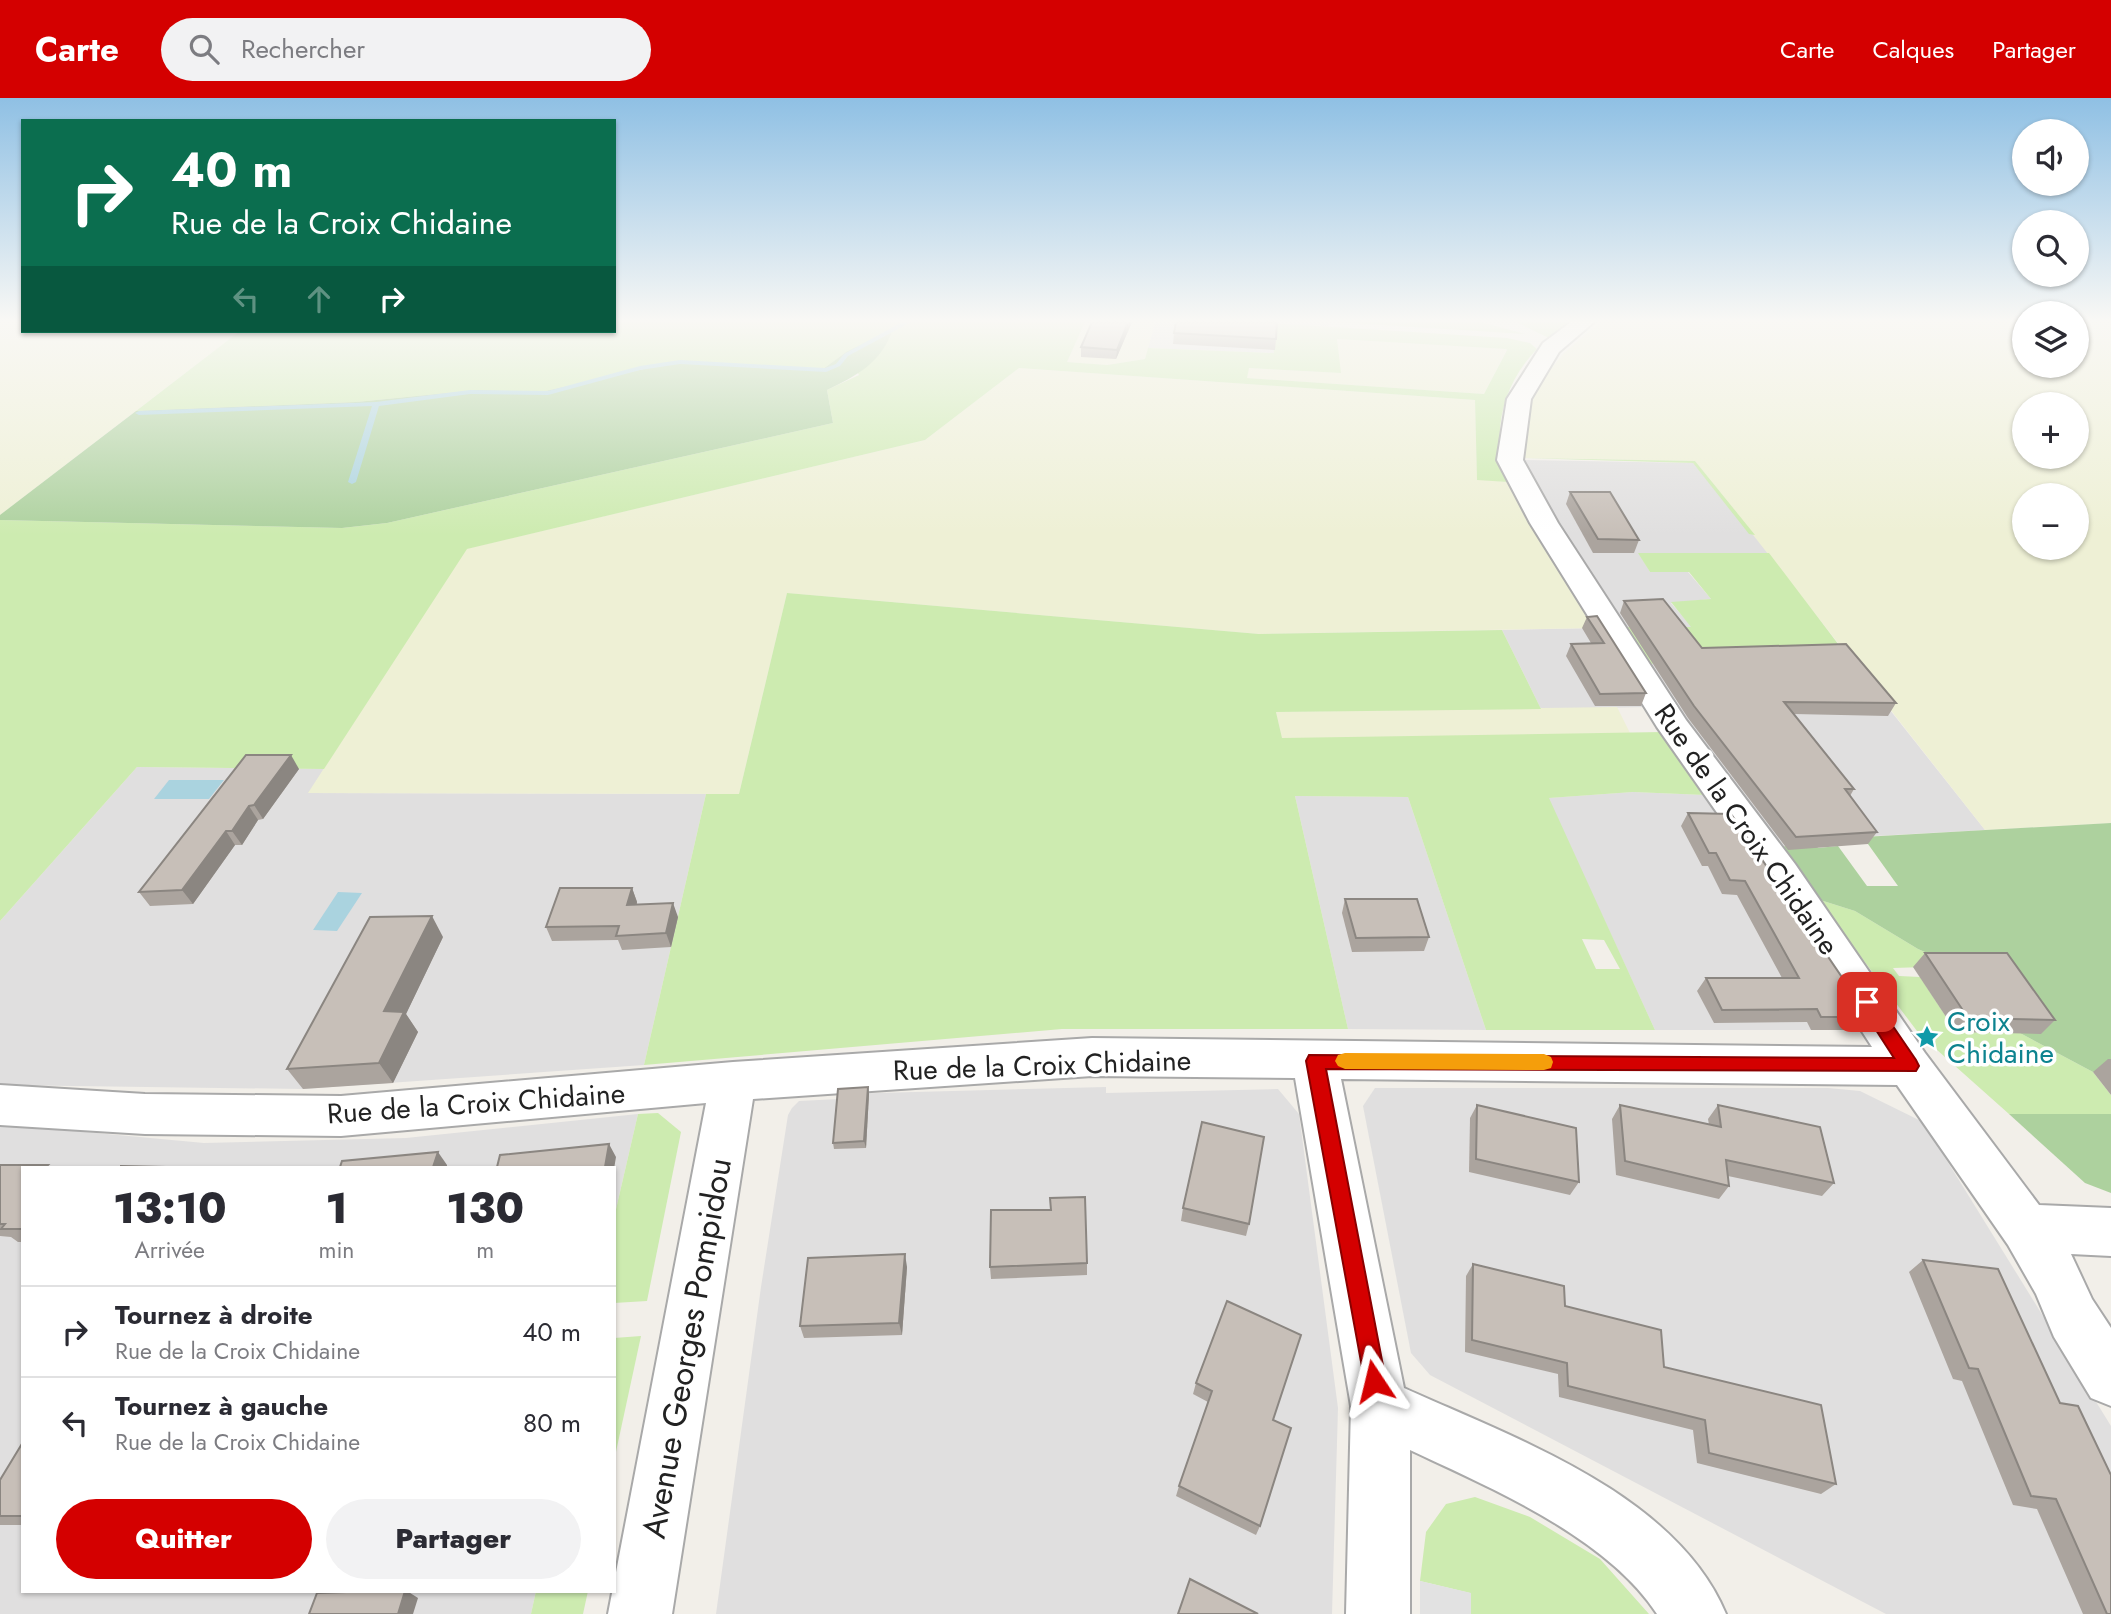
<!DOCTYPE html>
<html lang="fr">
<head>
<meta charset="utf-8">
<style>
  :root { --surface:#fff; --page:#f2f2f3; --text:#2b2b33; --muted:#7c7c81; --line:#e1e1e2; --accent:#d40000 }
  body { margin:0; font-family:Jost,sans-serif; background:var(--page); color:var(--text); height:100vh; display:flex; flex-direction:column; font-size:26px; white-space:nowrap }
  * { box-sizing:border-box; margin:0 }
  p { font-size:23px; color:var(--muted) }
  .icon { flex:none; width:38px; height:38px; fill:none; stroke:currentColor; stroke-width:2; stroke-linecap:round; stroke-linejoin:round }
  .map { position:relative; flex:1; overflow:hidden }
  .sheet { position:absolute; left:21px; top:1068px; width:595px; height:427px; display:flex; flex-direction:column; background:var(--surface); border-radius:0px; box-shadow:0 2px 5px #0004 }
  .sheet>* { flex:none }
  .banner { position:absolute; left:21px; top:21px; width:595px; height:214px; border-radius:0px; box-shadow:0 2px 5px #0004; background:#0b6e4f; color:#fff; overflow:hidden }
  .controls { position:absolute; left:2012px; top:21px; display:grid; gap:14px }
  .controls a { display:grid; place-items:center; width:77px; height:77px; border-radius:50%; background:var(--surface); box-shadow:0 2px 5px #0004; font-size:35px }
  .pin { position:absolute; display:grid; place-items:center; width:60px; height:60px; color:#fff; margin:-30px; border-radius:14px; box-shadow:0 4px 10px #0006 }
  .me { position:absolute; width:77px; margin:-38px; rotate:350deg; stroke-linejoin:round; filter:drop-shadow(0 0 5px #0008) }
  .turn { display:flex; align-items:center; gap:24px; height:147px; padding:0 35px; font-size:32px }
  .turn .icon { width:91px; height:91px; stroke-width:2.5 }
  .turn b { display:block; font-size:49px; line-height:60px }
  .lanes { display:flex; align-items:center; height:66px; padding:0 35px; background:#0003; justify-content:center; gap:35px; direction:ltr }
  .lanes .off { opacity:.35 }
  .eta { display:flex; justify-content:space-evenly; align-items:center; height:119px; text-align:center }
  .eta b { font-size:42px; font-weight:800; line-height:49px }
  .button { display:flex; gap:14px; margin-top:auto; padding:14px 35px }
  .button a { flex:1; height:80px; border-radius:42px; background:var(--accent); color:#fff; font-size:28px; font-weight:800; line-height:80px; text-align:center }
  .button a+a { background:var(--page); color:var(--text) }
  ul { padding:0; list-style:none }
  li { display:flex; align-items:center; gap:21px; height:91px; padding:0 35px; border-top:2px solid var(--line) }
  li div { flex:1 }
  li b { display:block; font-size:26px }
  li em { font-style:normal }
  header { display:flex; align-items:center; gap:42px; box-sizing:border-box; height:98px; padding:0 35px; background:var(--accent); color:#fff }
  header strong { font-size:33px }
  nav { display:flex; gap:38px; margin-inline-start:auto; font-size:24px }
  .search { width:490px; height:63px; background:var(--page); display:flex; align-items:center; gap:18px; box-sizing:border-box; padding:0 24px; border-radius:38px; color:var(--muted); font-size:26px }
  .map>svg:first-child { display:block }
</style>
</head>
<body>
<header>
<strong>Carte</strong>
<div class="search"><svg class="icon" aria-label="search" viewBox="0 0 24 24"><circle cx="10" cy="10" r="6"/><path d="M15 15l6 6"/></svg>Rechercher</div>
<nav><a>Carte</a><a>Calques</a><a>Partager</a></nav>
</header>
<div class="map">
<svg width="2111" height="1516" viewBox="0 0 2111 1516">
  <rect width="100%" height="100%" fill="#f2efe9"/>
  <g fill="#e0dfdf">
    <path d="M1155,224H1330L1329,228L1270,225L1275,255L1148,250Z"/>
    <path d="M1525,362L1693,365L1769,455H1639L1650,474H1688L1711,501L1671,505L1692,529H1626L1549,414Z"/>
    <path d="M1598,530L1647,609L1541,611L1502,532Z"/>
    <path d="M1848,559L1985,732L1856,739L1776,749L1717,674L1647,566Z"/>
    <path d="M137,669L324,671L309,695L706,696L644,967L303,991L0,987V823Z"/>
    <path d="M1633,694L1705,697L1759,765L1863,932H1655L1548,700Z"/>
    <path d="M1295,698L1408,699L1486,932L1348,931Z"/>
    <path d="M1106,989V995L1278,991L1299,1016L1338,1310L1332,1516H716L761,1189L788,1017L792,1010L799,1003L839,1001L840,996Z"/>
    <path d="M1375,990H1828L1860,993L1923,1024L2111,1328V1516H1886L1430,1277L1411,1255L1363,1008Z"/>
    <path d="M638,1016L614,1120V1069H23V1493H536L531,1516H0V1026L204,1045L406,1040Z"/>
  </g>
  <g fill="#eef0d5" fill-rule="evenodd">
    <path d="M0,224H23V233H240L0,417Z"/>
    <path d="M1085,224H1155L1145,261L1107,267L1067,264Z"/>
    <path d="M1601,224H2025V268H2077V224H2111V725L1985,732L1695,363L1524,360L1525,323L1540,284L1564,255ZM2025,306H2077V359H2025ZM2025,397H2077V450H2025Z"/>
    <path d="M1337,241L1507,251L1484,296L1247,280L1248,270L1340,275Z"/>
    <path d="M1019,270L1475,302L1477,381L1508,384L1598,530L1259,536L787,495L739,696L308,695L466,451L925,342Z"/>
    <path d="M1617,609L1630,635L1282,641L1276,614Z"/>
  </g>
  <g fill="#cdebb0" fill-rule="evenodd">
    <path d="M614,224H1085L1067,264L1107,267L1145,261L1148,250L1274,255L1269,225L1507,240L1530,245L1537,251C1502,287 1490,337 1508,384L1477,382L1475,302L1019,270L925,342L467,451L324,671L137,669L0,823V422L342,430L387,425L833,325L827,292L859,277L846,254L823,271L679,263L541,294L477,292L356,304L136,313L240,233H614ZM1337,241L1506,251L1507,252L1484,296L1247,280L1249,270L1341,275Z"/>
    <path d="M1335,224H1481L1525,236Z"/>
    <path d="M1516,224H1577L1551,241Z"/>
    <path d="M1524,360L1695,363L1755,437L1749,436L1693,365Z"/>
    <path d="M1638,455H1769L1848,559L1647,566L1626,529H1691L1671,504L1711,501L1689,474H1650Z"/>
    <path d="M787,495L1259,536L1502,532L1541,611L1276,614L1282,640L1663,634L1705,697L1633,694L1549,700L1655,932H1486L1408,699L1295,698L1348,931H1062L644,967L706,696H739ZM1582,841L1604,842L1620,871H1596Z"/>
    <path d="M1817,801L1855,813L1918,851L1957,868L1893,870L1899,878L1920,879L1956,934L2020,935L2093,974L2111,997V1016H2009L1927,943H1936L1930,934L1917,933Z"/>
    <path d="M658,1015L681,1034L647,1203L614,1205V1120L638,1016Z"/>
    <path d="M641,1238L614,1363V1240Z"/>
    <path d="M1475,1399L1530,1419L1600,1461L1649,1516H1471L1470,1495L1420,1483L1426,1434L1446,1406Z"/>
    <path d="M536,1493H588L583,1516H531Z"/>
  </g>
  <g fill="#add19e">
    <path d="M893,231C881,265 858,277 827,292L833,325L387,425L342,430L0,422V417L136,313L356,304L477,292L541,294L679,263L823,271L846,254Z"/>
    <path d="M2111,725V974H2093L2020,935L1957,868L1918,851L1855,813L1817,801L1776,749L1815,746L1818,750L1838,748L1867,788H1898L1863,739Z"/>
    <path d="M2009,1016H2111V1095L2085,1085Z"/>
  </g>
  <path fill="#e2e2e2" d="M1420,1483L1471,1495V1516H1420Z"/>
  <g fill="#aad3df">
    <path d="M169,682H224L209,701H154Z"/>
    <path d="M338,794L362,795L337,833L313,832Z"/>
  </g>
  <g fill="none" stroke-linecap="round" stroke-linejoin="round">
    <path fill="#aad3df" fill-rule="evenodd" d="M902,224H911L848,258L840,268L826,274L680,266L640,272L548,297L470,296L379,308L356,384L352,386L348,384L372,308L139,317L135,315L139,313L376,304L470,292L548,293L640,268L680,262L825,270L836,266L844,256Z"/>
    <g stroke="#a9a9a9" stroke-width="4">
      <path id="minor" d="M1571,224H1594L1559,254L1531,301L1523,362L1558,425L1686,622L1795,766L1925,955L2039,1107L2111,1110V1158L2071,1156L2092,1201L2111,1230V1308L2091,1300L2054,1239L2036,1196L2008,1147L1897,987L1341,981L1404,1290C1514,1340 1676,1396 1726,1516H1657C1607,1439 1491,1390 1410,1352V1516H1346L1351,1308L1295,980L1092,978L753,1001L672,1516H608L706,1005L341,1038L145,1036L0,1027V987L145,996L341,998L733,964L1092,940L1872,949L1767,786L1657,629L1530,425L1497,362L1507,301L1543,245Z"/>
    </g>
    <use href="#minor" fill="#fff" fill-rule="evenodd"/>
  </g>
  <g fill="#aba49e">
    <path d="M1132,224L1116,261L1081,259V249Z"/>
    <path d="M1174,235L1276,241L1275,252L1173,246Z"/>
    <path d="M1570,394L1639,442L1634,455H1593L1566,406Z"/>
    <path d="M1624,503L1702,550L1896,605L1888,618L1794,616L1854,691L1850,698L1877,734L1868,746L1788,752L1688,620L1620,515Z"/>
    <path d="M1587,519L1646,595L1641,608H1595L1566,558L1571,546L1591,545L1582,530Z"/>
    <path d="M246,657L299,671L263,721L258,722L242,747H235L193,806L150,808L139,794Z"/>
    <path d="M1688,715L1869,919L1858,932H1811L1807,924L1714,925L1697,893L1706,880H1782L1737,797L1722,796L1708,768H1702L1681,728Z"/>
    <path d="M632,790L637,804V806L678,819L671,849L622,852L618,842L552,843L546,829Z"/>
    <path d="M1345,801L1429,839L1424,853L1352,854L1342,815Z"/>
    <path d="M443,839L406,916L418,934L393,985L303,991L287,971Z"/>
    <path d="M1925,855L2055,922L2041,936L1956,934L1913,869Z"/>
    <path d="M2108,961H2111V997L2093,974Z"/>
    <path d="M868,989L869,996L866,1050L834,1051L833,1045Z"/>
    <path d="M1477,1007L1579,1084L1570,1097L1469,1074L1470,1020Z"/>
    <path d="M1620,1007L1709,1027L1708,1021L1718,1007L1834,1085L1822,1098L1728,1078L1729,1088L1719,1101L1616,1077L1612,1021Z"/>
    <path d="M0,1067L23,1069V1144H18L11,1139L0,1138Z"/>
    <path d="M1183,1110L1249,1126L1246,1138L1181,1123Z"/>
    <path d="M1923,1162L1998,1171L2111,1516H2083L2037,1411L2013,1407L1962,1283L1953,1281L1909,1174Z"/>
    <path d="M1087,1165V1177L991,1181L990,1169Z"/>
    <path d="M1473,1166L1565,1208L1664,1269L1836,1386L1821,1396L1697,1365L1693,1332L1559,1299L1558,1276L1465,1254L1466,1178Z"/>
    <path d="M907,1169L902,1237L804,1240L800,1228Z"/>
    <path d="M1196,1285L1273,1322L1260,1428L1256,1437L1176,1398L1179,1388L1208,1304L1193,1296Z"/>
    <path d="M23,1344V1427H0V1382Z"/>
  </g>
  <g fill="#8b8681">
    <path d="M1128,224H1132L1116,261L1117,252Z"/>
    <path d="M291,657L299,671L263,721L254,707Z"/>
    <path d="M249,708L258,722L242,747L232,733Z"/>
    <path d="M226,733L235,747L193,806L182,792Z"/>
    <path d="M632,790L637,804L632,821L627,807Z"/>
    <path d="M673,805L678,819L671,849L666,835Z"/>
    <path d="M432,818L443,839L406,916L418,934L393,985L379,965L384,913Z"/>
    <path d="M868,989L869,996L866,1050L864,1043Z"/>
    <path d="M609,1046L616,1059L614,1071V1069H605Z"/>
    <path d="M438,1054L447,1067V1069H433Z"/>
    <path d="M905,1156L907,1169L902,1237L899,1225Z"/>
    <path d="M405,1493H407L418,1500L413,1516H398Z"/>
  </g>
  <g fill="#c7bfb8" stroke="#8b8681" stroke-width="2">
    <path d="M1092,224H1128L1117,252L1081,249Z"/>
    <path d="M1176,224H1277L1276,241L1174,235Z"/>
    <path d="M1570,394H1610L1639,442L1598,441Z"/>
    <path d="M1663,501L1702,550L1846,546L1896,605L1784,604L1854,691H1845L1877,734L1796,739L1694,608L1624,503Z"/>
    <path d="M1597,518L1646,595L1600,596L1571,546L1604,545L1587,519Z"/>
    <path d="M246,657H291L254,707L249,708L232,733H226L182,792L139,794Z"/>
    <path d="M1688,715L1731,716L1869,919H1821L1817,911L1722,912L1706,880H1799L1745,783L1730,782L1716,755H1709Z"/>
    <path d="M560,790H632L627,807L673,805L666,835L616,838L619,828L546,829Z"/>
    <path d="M1345,801H1417L1429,839L1356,840Z"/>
    <path d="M432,818L384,913L404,914L379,965L287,971L370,819Z"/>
    <path d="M1925,855H2007L2055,922L1968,920Z"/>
    <path d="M868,989L864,1043L833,1045L838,991Z"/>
    <path d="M1477,1007L1576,1030L1579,1084L1476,1061Z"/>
    <path d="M1620,1007L1721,1029L1718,1007L1820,1029L1834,1085L1726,1062L1729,1088L1625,1063Z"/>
    <path d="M1202,1024L1264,1039L1249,1126L1183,1110Z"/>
    <path d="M609,1046L605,1069H497L500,1057Z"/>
    <path d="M438,1054L433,1069H340L342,1063Z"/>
    <path d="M0,1067H48L46,1069H23V1131H1L5,1126H0Z"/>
    <path d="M121,1068L166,1069H121Z"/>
    <path d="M1085,1099L1087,1165L990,1169L991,1112H1051L1050,1100Z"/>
    <path d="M905,1156L899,1225L800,1228L808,1160Z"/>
    <path d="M1923,1162L1998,1171L2060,1305L2078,1308L2111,1377V1516H2107L2056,1401L2031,1398L1978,1271L1969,1270Z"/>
    <path d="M1473,1166L1564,1188L1565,1208L1661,1232L1664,1269L1821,1307L1836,1386L1709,1355L1705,1322L1568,1288L1567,1265L1472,1242Z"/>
    <path d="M1227,1203L1301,1237L1273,1322L1291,1330L1260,1428L1179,1388L1212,1293L1196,1285Z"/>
    <path d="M23,1344V1418H0V1382Z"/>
    <path d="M1190,1481L1258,1516H1178Z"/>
    <path d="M376,1493H405L398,1516H309L317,1495Z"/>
  </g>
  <linearGradient id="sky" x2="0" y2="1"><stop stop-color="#8fc0e4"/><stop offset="0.51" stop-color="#f9f8f5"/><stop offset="1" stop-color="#f9f8f5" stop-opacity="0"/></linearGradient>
  <rect width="2111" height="437" fill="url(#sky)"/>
  <path fill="#d40000" stroke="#8a0000" stroke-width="2" d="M1867,897L1873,899L1916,962L1919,968L1916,973L1326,971L1386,1283L1382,1291L1374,1294L1366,1291L1306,963L1309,957L1894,960L1858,904Z"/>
  <path fill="#f59e0b" d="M1345,955L1544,956L1551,959L1553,964L1551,970L1544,972L1345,971L1338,968L1335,963L1338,957Z"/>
  <defs>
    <g id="sight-bare" transform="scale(1.89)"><path d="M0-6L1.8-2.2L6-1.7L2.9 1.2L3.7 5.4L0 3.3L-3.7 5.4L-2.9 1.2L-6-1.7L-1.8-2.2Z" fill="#0f9aa8" stroke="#fff" stroke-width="2.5" paint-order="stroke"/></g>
  </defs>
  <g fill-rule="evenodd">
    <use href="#sight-bare" x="1927" y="939"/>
  </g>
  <g text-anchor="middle" stroke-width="7" stroke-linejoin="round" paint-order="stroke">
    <g font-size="28" fill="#222" stroke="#fff">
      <text transform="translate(1747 731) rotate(55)" y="10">Rue de la Croix Chidaine</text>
      <text transform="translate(1042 967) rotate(-2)" y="10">Rue de la Croix Chidaine</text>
      <text transform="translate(476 1005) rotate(-4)" y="10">Rue de la Croix Chidaine</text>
    </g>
    <g font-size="28" fill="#0d838f" stroke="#fff" text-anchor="start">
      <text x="1947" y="933">Croix<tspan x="1947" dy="32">Chidaine</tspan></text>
    </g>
    <g font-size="33" fill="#222" stroke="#fff">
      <text transform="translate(686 1250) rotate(-80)" y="12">Avenue Georges Pompidou</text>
    </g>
  </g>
</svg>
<div class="controls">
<a><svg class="icon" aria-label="sound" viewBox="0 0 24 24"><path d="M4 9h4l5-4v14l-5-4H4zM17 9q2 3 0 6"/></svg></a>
<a><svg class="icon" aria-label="search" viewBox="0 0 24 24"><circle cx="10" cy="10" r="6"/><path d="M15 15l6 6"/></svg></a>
<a><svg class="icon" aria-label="layers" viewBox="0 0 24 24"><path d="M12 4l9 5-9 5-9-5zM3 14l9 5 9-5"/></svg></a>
<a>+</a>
<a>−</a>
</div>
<div class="pin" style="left:1867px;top:904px;background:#d93025"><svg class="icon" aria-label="arrive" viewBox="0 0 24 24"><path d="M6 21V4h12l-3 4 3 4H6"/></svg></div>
<svg class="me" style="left:1374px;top:1283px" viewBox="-20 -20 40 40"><path d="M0-17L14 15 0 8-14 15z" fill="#d40000" stroke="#fff" stroke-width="4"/></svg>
<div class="banner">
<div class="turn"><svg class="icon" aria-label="right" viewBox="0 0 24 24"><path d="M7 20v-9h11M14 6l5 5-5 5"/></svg><div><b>40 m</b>Rue de la Croix Chidaine</div></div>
<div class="lanes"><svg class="icon off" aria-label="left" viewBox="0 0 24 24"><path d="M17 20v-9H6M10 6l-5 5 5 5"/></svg><svg class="icon off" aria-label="ahead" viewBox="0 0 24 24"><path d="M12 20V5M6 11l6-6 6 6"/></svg><svg class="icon" aria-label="right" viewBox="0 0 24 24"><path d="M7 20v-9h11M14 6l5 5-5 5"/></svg></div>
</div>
<section class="sheet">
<div class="eta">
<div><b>13:10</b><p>Arrivée</p></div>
<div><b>1</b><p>min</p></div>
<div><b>130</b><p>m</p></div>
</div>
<ul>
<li><svg class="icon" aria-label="right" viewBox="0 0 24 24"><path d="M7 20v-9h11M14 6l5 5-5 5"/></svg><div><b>Tournez à droite</b><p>Rue de la Croix Chidaine</p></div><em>40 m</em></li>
<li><svg class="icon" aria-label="left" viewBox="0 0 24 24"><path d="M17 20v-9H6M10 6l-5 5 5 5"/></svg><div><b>Tournez à gauche</b><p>Rue de la Croix Chidaine</p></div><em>80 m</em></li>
</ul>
<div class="button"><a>Quitter</a><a>Partager</a></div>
</section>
</div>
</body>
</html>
